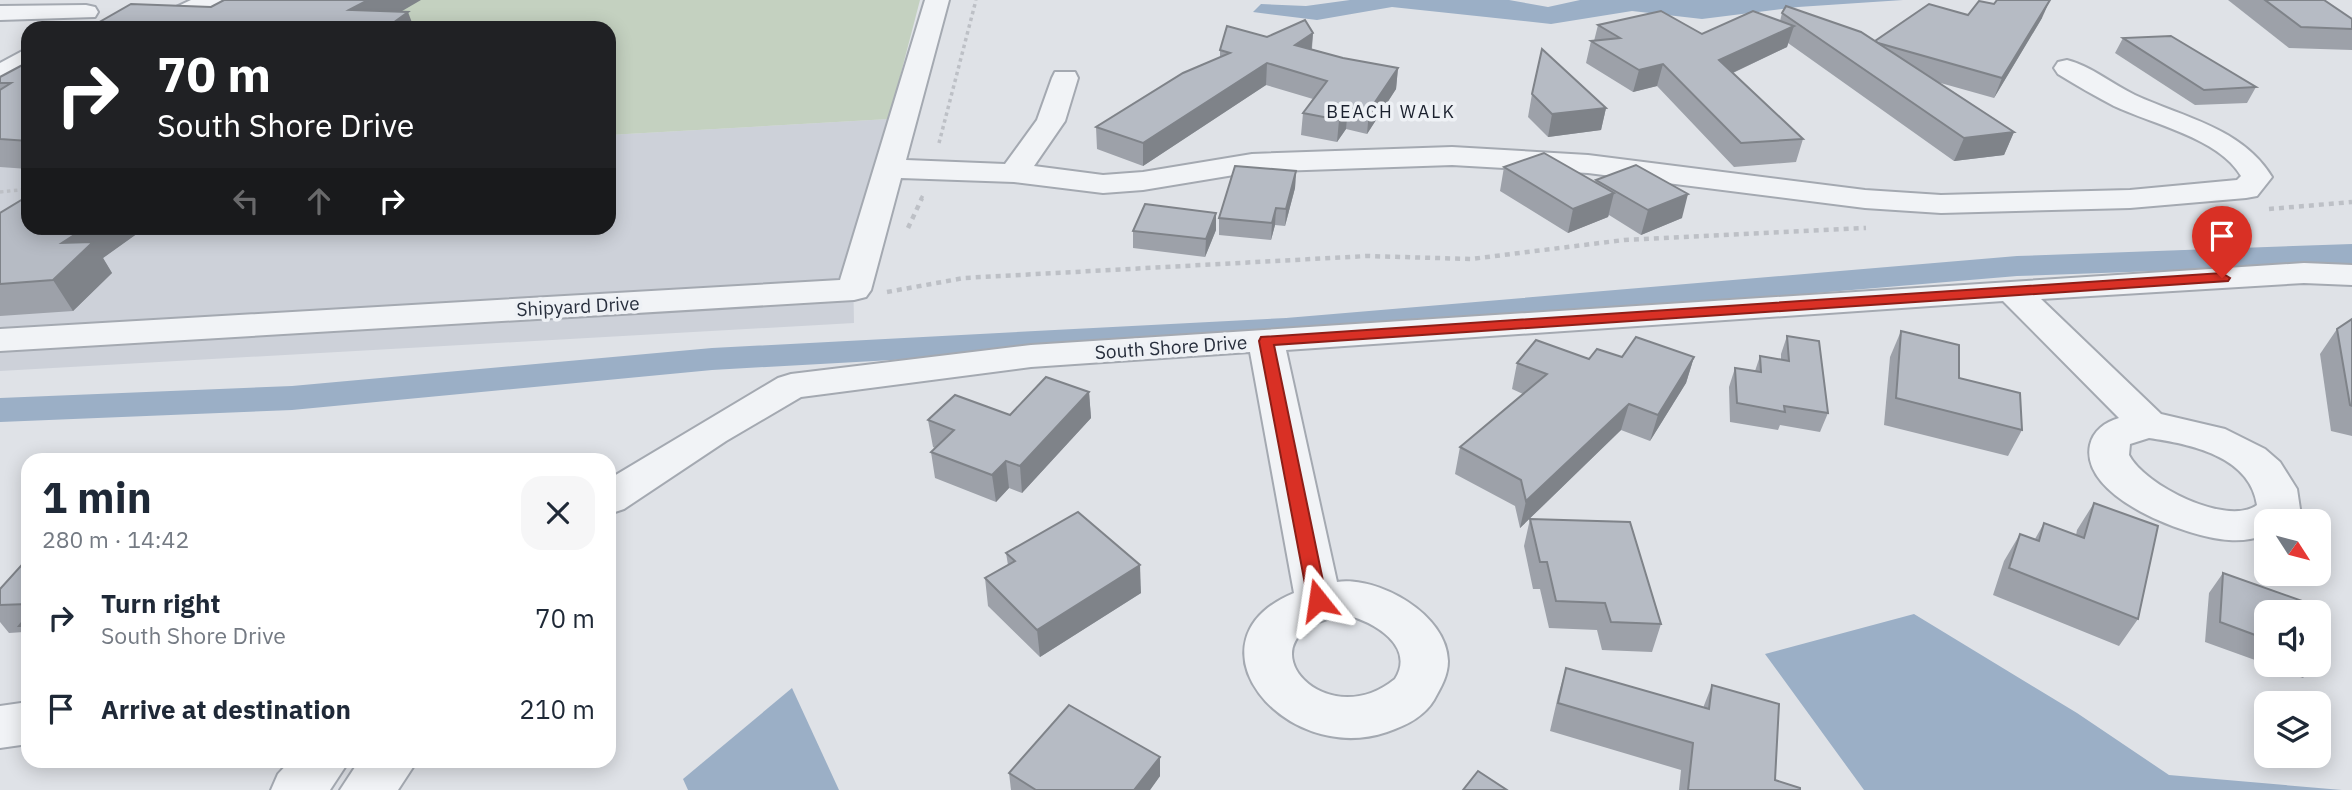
<!DOCTYPE html>
<html lang="en">
<head>
<meta charset="utf-8">
<style>
  :root { --surface:#fff; --page:#f6f6f7; --text:#1f2937; --muted:#747a83 }
  body { margin:0; font-family:"IBM Plex Sans",sans-serif; background:var(--page); color:var(--text); height:100vh; display:flex; flex-direction:column; font-size:26px; white-space:nowrap }
  * { box-sizing:border-box; margin:0 }
  p { font-size:23px; color:var(--muted) }
  .icon { flex:none; width:38px; height:38px; fill:none; stroke:currentColor; stroke-width:2; stroke-linecap:round; stroke-linejoin:round }
  .map { position:relative; flex:1; overflow:hidden }
  .details { position:absolute; left:21px; top:453px; width:595px; height:315px; display:flex; flex-direction:column; background:var(--surface); border-radius:21px; box-shadow:0 4px 18px #0003 }
  .details>* { flex:none }
  .banner { position:absolute; left:21px; top:21px; width:595px; height:214px; border-radius:21px; box-shadow:0 4px 18px #0003; background:#202124; color:#fff; overflow:hidden }
  .needle { width:46px; rotate:126deg }
  .controls { position:absolute; left:2254px; top:509px; display:grid; gap:14px }
  .controls a { display:grid; place-items:center; width:77px; height:77px; border-radius:14px; background:var(--surface); box-shadow:0 4px 18px #0003; font-size:35px }
  .pin { position:absolute; display:grid; place-items:center; width:60px; height:60px; color:#fff; margin:-72px -30px; border-radius:50% 50% 50% 0; rotate:-45deg; box-shadow:0 0 7px #0007 }
  .pin .icon { rotate:45deg }
  .me { position:absolute; width:77px; margin:-38px; rotate:345deg; stroke-linejoin:round; filter:drop-shadow(0 0 5px #0008) }
  .turn { display:flex; align-items:center; gap:24px; height:147px; padding:0 21px; font-size:32px }
  .turn .icon { width:91px; height:91px; stroke-width:2.5 }
  .turn b { display:block; font-size:49px; line-height:60px }
  .lanes { display:flex; align-items:center; height:66px; padding:0 21px; background:#0003; justify-content:center; gap:35px; direction:ltr }
  .lanes .off { opacity:.35 }
  .round { display:grid; place-items:center; flex:none; width:74px; height:74px; border-radius:21px; background:var(--page) }
  .summary { display:flex; align-items:center; justify-content:space-between; height:119px; padding:0 21px }
  h1 { font-size:42px; font-weight:800; line-height:52px }
  ul { padding:0; list-style:none }
  li { display:flex; align-items:center; gap:21px; height:91px; padding:0 21px }
  li div { flex:1 }
  li b { display:block; font-size:26px }
  li em { font-style:normal }
  .map>svg:first-child { display:block }
</style>
</head>
<body>
<div class="map">
<svg width="2352" height="790" viewBox="0 0 2352 790">
  <rect width="100%" height="100%" fill="#dfe2e7"/>
  <path fill="#cdd1d9" d="M28,75V228H609V135L889,119L853,270L854,323L0,371V95Z"/>
  <path fill="#c4d1c0" d="M263,0H920L889,119L609,135V52L616,46L609,45V28H205Z"/>
  <g fill="#9bafc6">
    <path d="M1350,0H1509L1548,7L1580,0H1903L1798,7L1702,19L1632,11L1551,24L1392,7L1317,20L1253,12L1261,4L1306,6Z"/>
    <path d="M1914,614L2077,713L2169,775L2342,790H1864L1765,654Z"/>
    <path d="M792,688L839,790H688L683,779Z"/>
  </g>
  <g fill="none" stroke-linecap="round" stroke-linejoin="round">
    <path fill="#9bafc6" fill-rule="evenodd" d="M2352,244V264L2017,276L1286,338L712,370L292,410L0,422V398L292,386L712,348L1286,318L2017,256Z"/>
    <g stroke="#a4a9b1" stroke-width="4">
      <g id="minor">
        <path d="M191,0H222L219,5L175,26L164,28L154,21L157,16Z"/>
        <path d="M925,0H949L906,160L1005,164L1037,120L1052,78L1055,72H1075L1078,78L1065,121L1034,166L1103,175L1143,172L1252,154L1452,147L1588,155L1865,190L1941,195L2130,190L2237,180L2241,176C2219,138 2152,124 2114,106C2095,96 2076,85 2058,74L2054,68L2058,62L2067,60C2091,66 2112,84 2135,95C2185,118 2242,128 2272,177L2257,196L2246,198L2130,208L1941,213L1865,208L1588,173L1452,165L1252,172L1143,190L1103,193L1014,182L901,178L871,290L866,297L854,300L0,351V329L840,280Z"/>
        <path d="M86,5L95,7L98,12L95,17L0,20V6Z"/>
        <path d="M28,48V68L0,83V63Z"/>
        <path d="M2304,263L2352,265V285L2304,283L2041,299L2161,414L2225,429L2265,449L2280,462L2297,489L2300,509L2292,522H2266V535C2254,539 2243,541 2229,540C2190,538 2079,498 2090,445C2093,431 2105,422 2119,418L2003,301L1286,350L1337,582C1378,576 1447,614 1448,661C1448,676 1441,687 1434,700C1424,717 1405,726 1387,732C1284,767 1180,640 1294,593L1250,352L1031,367L801,397L726,441L624,509L609,514V479L778,378L791,374L1031,345ZM2149,438C2190,444 2250,456 2257,505C2227,527 2144,485 2129,455L2130,444ZM1346,615C1373,621 1416,646 1395,679C1321,739 1233,632 1346,615Z"/>
        <path d="M28,702V744L0,748V706Z"/>
        <path d="M290,761H349L330,790H271L278,774Z"/>
        <path d="M359,761H417L398,790H340Z"/>
      </g>
    </g>
    <g stroke="#bdc0c6" stroke-width="3.5" stroke-dasharray="3.5 3.5" stroke-linecap="butt">
      <path d="M939,143L976,0"/>
      <path d="M0,192L28,189"/>
      <path d="M921,199L923,195"/>
    </g>
    <g stroke="#bdc0c6" stroke-width="4.5" stroke-dasharray="5 5" stroke-linecap="butt">
      <path d="M2269,209L2352,202"/>
      <path d="M908,228L922,198"/>
      <path d="M887,292L964,278L1367,256L1471,259L1624,240L1866,228"/>
    </g>
    <use href="#minor" fill="#f1f3f6" fill-rule="evenodd"/>
  </g>
  <g fill="#9da1a9">
    <path d="M2228,0H2324L2352,19V50L2289,48Z"/>
    <path d="M1782,13L1875,41L1968,15L2042,18L1994,98L1937,82L2014,132L2004,155L1954,161L1788,43L1787,47L1733,73L1803,139L1796,162L1734,167L1657,86L1633,92L1586,63L1591,41H1594L1598,25L1702,34L1780,21Z"/>
    <path d="M1313,33L1312,49L1343,58L1398,68L1396,89L1367,134L1346,129L1337,142L1301,135L1303,113L1313,99L1266,85L1143,166L1097,149L1096,127L1220,58V50L1267,37Z"/>
    <path d="M2123,38L2256,87L2247,103L2195,105L2115,53Z"/>
    <path d="M28,62V169L0,167V77Z"/>
    <path d="M1532,94L1606,108L1601,130L1548,137L1528,117Z"/>
    <path d="M1504,167L1595,182L1596,180L1682,218L1641,235L1609,215L1608,217L1568,233L1500,191Z"/>
    <path d="M1296,171L1295,188L1285,226L1275,225L1271,240L1219,235V218Z"/>
    <path d="M0,213L28,228H145L103,258L112,273L73,311L0,316Z"/>
    <path d="M1216,230L1205,257L1133,248V231Z"/>
    <path d="M2352,319V436L2331,431L2320,354L2337,329Z"/>
    <path d="M1901,331L2022,430L2008,456L1884,425L1890,357Z"/>
    <path d="M1787,336L1828,413L1820,432L1780,425L1778,430L1730,422L1729,387L1735,368L1755,371L1760,356L1781,360V354Z"/>
    <path d="M1622,357H1694L1686,383L1650,441L1621,430L1520,528L1515,506L1455,474L1460,447L1523,394L1512,389L1517,363Z"/>
    <path d="M1089,392L1091,418L1022,493L1009,488L996,502L935,478L931,452L935,448L933,447L928,420L1010,415Z"/>
    <path d="M2094,503L2138,619L2119,646L1993,595L2004,561L2020,534L2035,539L2044,523L2076,535L2077,530Z"/>
    <path d="M1530,519L1661,624L1652,652L1602,650L1597,630L1549,628L1540,589H1533L1524,546Z"/>
    <path d="M1006,553L1141,593L1040,657L988,606L985,578L1008,565Z"/>
    <path d="M28,558V637L24,632L9,633L0,622V589Z"/>
    <path d="M2223,573L2319,607V659V612H2266V664L2205,642L2209,593Z"/>
    <path d="M2268,665H2314L2303,678Z"/>
    <path d="M1566,668L1703,708L1712,685L1775,780L1800,790H1679L1681,770L1550,731L1558,696Z"/>
    <path d="M1009,773L1160,776L1150,790H1011Z"/>
  </g>
  <g fill="#7f8389">
    <path d="M368,0H421L373,28L349,10Z"/>
    <path d="M2050,0L2042,18L1994,98L2002,78Z"/>
    <path d="M408,12L414,28H386Z"/>
    <path d="M1794,26L1787,47L1713,82L1719,60Z"/>
    <path d="M1313,33L1311,54L1295,45Z"/>
    <path d="M1267,63L1266,85L1143,166V143Z"/>
    <path d="M1663,64L1657,86L1633,92L1639,70Z"/>
    <path d="M1398,68L1396,89L1367,134L1369,111Z"/>
    <path d="M1348,107L1346,129L1337,142L1339,120Z"/>
    <path d="M1606,108L1601,130L1548,137L1552,114Z"/>
    <path d="M2014,132L2004,155L1954,161L1964,138Z"/>
    <path d="M1296,171L1295,188L1285,226L1286,209Z"/>
    <path d="M1614,193L1608,217L1568,233L1573,209Z"/>
    <path d="M1688,194L1682,218L1641,235L1648,210Z"/>
    <path d="M1276,208L1275,225L1271,240L1272,223Z"/>
    <path d="M1216,213V230L1205,257L1206,239Z"/>
    <path d="M85,228H145L103,258L112,273L73,311L53,280L62,243Z"/>
    <path d="M1694,357L1686,383L1650,441L1658,415Z"/>
    <path d="M1089,392L1091,418L1022,493L1020,466Z"/>
    <path d="M1629,404L1621,430L1520,528L1526,501Z"/>
    <path d="M1006,461L1009,488L996,502L992,475Z"/>
    <path d="M1140,565L1141,593L1040,657L1037,630Z"/>
    <path d="M1160,757V776L1150,790H1134Z"/>
  </g>
  <g fill="#b6bbc4" stroke="#7f8389" stroke-width="2">
    <path d="M224,0H368L349,10L408,12L386,28H89L131,4L211,7Z"/>
    <path d="M1997,0H2050L2002,78L1878,43L1875,41L1929,4L1968,15L1979,1L1994,4Z"/>
    <path d="M2265,0H2324L2352,19V29L2301,27Z"/>
    <path d="M1786,6L1861,32L2014,132L1964,138L1782,13Z"/>
    <path d="M1661,11L1702,34L1753,11L1794,26L1719,60L1803,139L1741,143L1663,64L1639,70L1591,41L1620,38L1598,25Z"/>
    <path d="M1305,20L1313,33L1295,45L1343,58L1398,68L1369,111L1348,107L1339,120L1303,113L1327,81L1267,63L1143,143L1096,127L1183,73L1230,53L1220,50L1227,26L1267,37Z"/>
    <path d="M2171,36L2256,87L2204,90L2123,38Z"/>
    <path d="M1542,49L1606,108L1552,114L1532,94Z"/>
    <path d="M28,62V141L0,139V90L11,83H0V77Z"/>
    <path d="M1544,153L1614,193L1573,209L1504,167Z"/>
    <path d="M1636,165L1688,194L1648,210L1596,180Z"/>
    <path d="M1235,166L1296,171L1286,209L1276,208L1272,223L1219,218Z"/>
    <path d="M28,196V228H85L62,243L93,242L53,280L0,284V213Z"/>
    <path d="M1145,204L1216,213L1206,239L1133,231Z"/>
    <path d="M2352,319V406L2350,405L2337,329Z"/>
    <path d="M1901,331L1959,345V378L2020,393L2022,430L1896,398Z"/>
    <path d="M1787,336L1819,341L1828,413L1784,406L1785,412L1737,403L1735,368L1761,372L1760,356L1789,361Z"/>
    <path d="M1636,337L1694,357L1658,415L1629,404L1526,501L1521,480L1460,447L1547,374L1517,363L1536,340L1589,359L1597,349L1622,357Z"/>
    <path d="M1046,377L1089,392L1020,466L1006,461L992,475L931,452L954,430L928,420L955,395L1010,415Z"/>
    <path d="M2094,503L2158,526L2138,619L2009,568L2020,534L2039,541L2044,523L2084,538Z"/>
    <path d="M1078,512L1140,565L1037,630L985,578L1015,561L1006,553Z"/>
    <path d="M1530,519L1630,522L1661,624L1611,622L1605,603L1556,601L1547,562H1540Z"/>
    <path d="M28,558V604L0,605V589Z"/>
    <path d="M2223,573L2319,607V659V612H2266V639L2220,622Z"/>
    <path d="M28,615V626H19Z"/>
    <path d="M1566,668L1709,709L1712,685L1779,704L1775,780L1800,788V790H1688L1693,743L1558,703Z"/>
    <path d="M1069,705L1160,757L1134,790H1036L1009,773Z"/>
    <path d="M1478,771L1507,790H1463Z"/>
  </g>
  <path fill="#d93025" stroke="#8d1f18" stroke-width="2" d="M2222,273L2230,278L2228,281L1274,345L1327,600L1318,607L1308,600L1259,341L1261,337Z"/>
  <g text-anchor="middle" stroke-width="7" stroke-linejoin="round" paint-order="stroke">
    <g font-size="18" letter-spacing="2" fill="#1b212e" stroke="#eef1f5">
      <text x="1391" y="118">BEACH WALK</text>
    </g>
    <g font-size="19" fill="#282f3d" stroke="#eef1f5">
      <text transform="translate(578 306) rotate(-3)" y="7">Shipyard Drive</text>
      <text transform="translate(1171 347) rotate(-4)" y="7">South Shore Drive</text>
    </g>
  </g>
</svg>
<div class="controls">
<a><svg class="needle" viewBox="-14 -14 28 28"><path d="M0-13l5 13h-10z" fill="#e53935"/><path d="M0 13l5-13h-10z" fill="#747a83"/></svg></a>
<a><svg class="icon" aria-label="sound" viewBox="0 0 24 24"><path d="M4 9h4l5-4v14l-5-4H4zM17 9q2 3 0 6"/></svg></a>
<a><svg class="icon" aria-label="layers" viewBox="0 0 24 24"><path d="M12 4l9 5-9 5-9-5zM3 14l9 5 9-5"/></svg></a>
</div>
<div class="pin" style="left:2222px;top:278px;background:#d93025"><svg class="icon" aria-label="arrive" viewBox="0 0 24 24"><path d="M6 21V4h12l-3 4 3 4H6"/></svg></div>
<svg class="me" style="left:1318px;top:600px" viewBox="-20 -20 40 40"><path d="M0-17L14 15 0 8-14 15z" fill="#d93025" stroke="#fff" stroke-width="4"/></svg>
<div class="banner">
<div class="turn"><svg class="icon" aria-label="right" viewBox="0 0 24 24"><path d="M7 20v-9h11M14 6l5 5-5 5"/></svg><div><b>70 m</b>South Shore Drive</div></div>
<div class="lanes"><svg class="icon off" aria-label="left" viewBox="0 0 24 24"><path d="M17 20v-9H6M10 6l-5 5 5 5"/></svg><svg class="icon off" aria-label="ahead" viewBox="0 0 24 24"><path d="M12 20V5M6 11l6-6 6 6"/></svg><svg class="icon" aria-label="right" viewBox="0 0 24 24"><path d="M7 20v-9h11M14 6l5 5-5 5"/></svg></div>
</div>
<section class="details">
<div class="summary"><div><h1>1 min</h1><p>280 m · 14:42</p></div><a class="round"><svg class="icon" aria-label="close" viewBox="0 0 24 24"><path d="M6 6l12 12M18 6L6 18"/></svg></a></div>
<ul>
<li><svg class="icon" aria-label="right" viewBox="0 0 24 24"><path d="M7 20v-9h11M14 6l5 5-5 5"/></svg><div><b>Turn right</b><p>South Shore Drive</p></div><em>70 m</em></li>
<li><svg class="icon" aria-label="arrive" viewBox="0 0 24 24"><path d="M6 21V4h12l-3 4 3 4H6"/></svg><div><b>Arrive at destination</b></div><em>210 m</em></li>
</ul>
</section>
</div>
</body>
</html>
